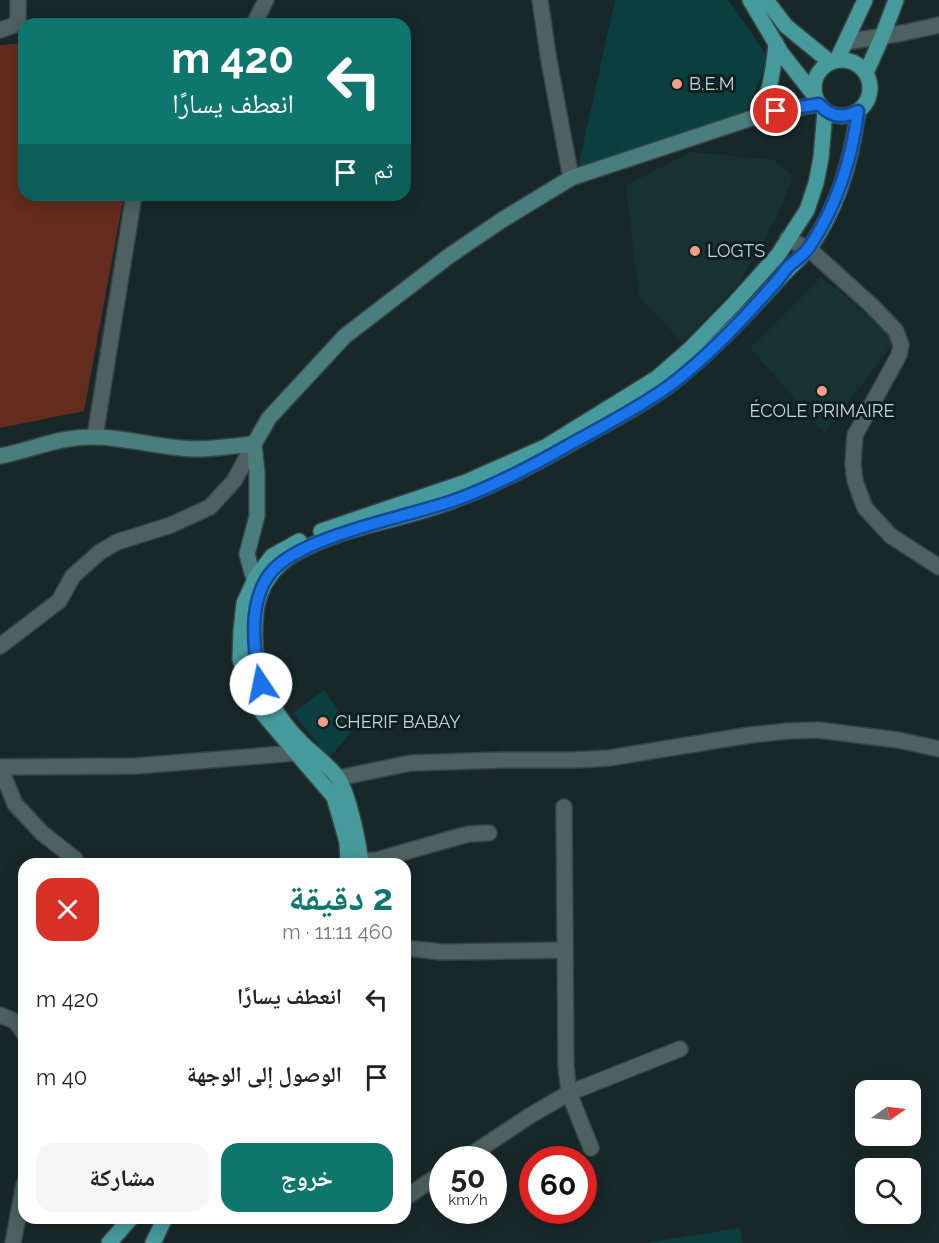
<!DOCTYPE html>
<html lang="ar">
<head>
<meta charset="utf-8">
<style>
  :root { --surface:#fff; --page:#f6f6f6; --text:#222; --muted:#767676; --accent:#0f766e }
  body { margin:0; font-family:Raleway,"Noto Naskh Arabic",sans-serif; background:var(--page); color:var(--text); direction:rtl; height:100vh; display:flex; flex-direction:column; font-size:22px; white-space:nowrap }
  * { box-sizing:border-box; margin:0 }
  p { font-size:20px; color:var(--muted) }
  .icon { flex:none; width:33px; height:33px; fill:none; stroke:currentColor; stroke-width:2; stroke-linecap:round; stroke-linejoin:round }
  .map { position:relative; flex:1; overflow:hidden; direction:ltr }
  .side { position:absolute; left:18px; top:858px; width:393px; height:366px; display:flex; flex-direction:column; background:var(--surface); border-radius:18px; box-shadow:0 3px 15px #0003; direction:rtl }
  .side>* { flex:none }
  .banner { position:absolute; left:18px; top:18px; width:393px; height:183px; border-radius:18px; box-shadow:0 3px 15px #0003; direction:rtl; background:#0f766e; color:#fff; overflow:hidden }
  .needle { width:39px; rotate:76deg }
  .fabs { position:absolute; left:855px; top:1080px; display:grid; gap:12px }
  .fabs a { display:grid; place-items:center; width:66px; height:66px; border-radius:12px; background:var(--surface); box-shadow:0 3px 15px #0003; font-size:30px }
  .speed { position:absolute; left:429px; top:1146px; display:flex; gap:12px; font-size:30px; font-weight:700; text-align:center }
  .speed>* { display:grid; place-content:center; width:78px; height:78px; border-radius:50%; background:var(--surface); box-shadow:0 3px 15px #0003; line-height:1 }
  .speed small { font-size:15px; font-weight:400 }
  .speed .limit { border:9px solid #d22; background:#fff; color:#111 }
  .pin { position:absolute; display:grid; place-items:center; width:51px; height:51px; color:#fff; margin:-26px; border:3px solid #fff; border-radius:50%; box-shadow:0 2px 6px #0007 }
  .me { position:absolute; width:66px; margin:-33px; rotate:349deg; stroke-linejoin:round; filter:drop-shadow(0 0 4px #0008) }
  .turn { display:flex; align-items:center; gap:21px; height:126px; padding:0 18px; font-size:27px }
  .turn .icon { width:78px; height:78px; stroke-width:2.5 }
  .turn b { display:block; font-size:42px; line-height:51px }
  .then { display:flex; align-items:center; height:57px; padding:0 18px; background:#0003; gap:12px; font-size:22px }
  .round { display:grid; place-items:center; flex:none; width:63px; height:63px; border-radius:18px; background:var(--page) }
  .overview { display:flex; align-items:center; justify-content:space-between; height:102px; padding:0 18px }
  h1 { font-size:36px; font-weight:700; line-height:45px; color:var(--accent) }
  .button { display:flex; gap:12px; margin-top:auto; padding:12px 18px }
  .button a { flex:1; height:69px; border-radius:18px; background:var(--accent); color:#fff; font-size:24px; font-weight:700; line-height:69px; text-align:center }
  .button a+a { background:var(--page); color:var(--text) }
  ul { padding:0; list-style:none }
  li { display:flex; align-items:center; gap:18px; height:78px; padding:0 18px }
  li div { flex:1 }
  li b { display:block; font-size:22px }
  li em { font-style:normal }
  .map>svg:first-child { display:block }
</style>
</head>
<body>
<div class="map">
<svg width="939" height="1243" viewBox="0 0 939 1243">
  <rect width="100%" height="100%" fill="#182828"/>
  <g fill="#183232">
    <path d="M690,152L774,160L793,177L777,217L738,285L682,342L639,297L626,186Z"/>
    <path d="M821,277L897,338L825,433L750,348Z"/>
  </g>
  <path fill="#642c1f" d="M24,43V195H124L84,411L0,428V45Z"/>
  <g fill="#0b3e3f">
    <path d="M615,0H728L768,57L747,112L578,168Z"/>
    <path d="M324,690L352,731L329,758L293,713Z"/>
    <path d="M740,1228L743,1243H651V1242Z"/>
  </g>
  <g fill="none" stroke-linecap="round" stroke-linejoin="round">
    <g stroke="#374444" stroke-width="18">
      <g id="minor">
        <path d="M540,0L549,61L571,178"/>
        <path d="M254,24L266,0"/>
        <path d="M0,30L12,26L18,21V0"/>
        <path d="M846,42L903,33L939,25"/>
        <path d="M787,239L809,249L872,306L896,331L901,345L899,355L855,435L853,464L855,481L865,508L891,536L939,567"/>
        <path d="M95,436L134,195"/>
        <path d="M0,646L59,601L73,576L100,552L117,542L171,525L210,507L234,481L254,444"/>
        <path d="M0,767L15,804L42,833L75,859"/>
        <path d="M338,778L411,763L503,760H573L609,758L750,735L787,731L818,730L898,740L939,749"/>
        <path d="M564,807L566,1066L569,1093L591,1148"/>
        <path d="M361,861L377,860L450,839L469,834L489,833"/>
        <path d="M405,948L443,952L565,950"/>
        <path d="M0,1015L15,1021L24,1033"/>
        <path d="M463,1160L531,1115L569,1093L680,1049"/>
        <path d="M405,1198L442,1173"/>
        <path d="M13,1243L24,1184"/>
      </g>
    </g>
    <g stroke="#374444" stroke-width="18">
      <path id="tertiary" d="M0,767L136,766L295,753"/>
    </g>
    <g stroke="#374444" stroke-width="18">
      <g id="secondary">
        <path d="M0,456C33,450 59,436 94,437C123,437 152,446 181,448C205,451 229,446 254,444"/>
        <path d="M255,579L252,573L247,554L257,516V473L254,444L269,418L345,336L449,256L502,220L571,178L761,115L819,104"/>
      </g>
    </g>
    <g stroke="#374444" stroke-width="18">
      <g id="primary">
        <path d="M750,0L782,54L815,96"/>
        <path d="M766,0L786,26L830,62"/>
        <circle cx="842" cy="88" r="28"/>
        <path d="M837,60L865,0"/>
        <path d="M866,73L882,37L896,0"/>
        <path d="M761,115C770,91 774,68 776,43"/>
        <path d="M321,531L466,482L547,446L657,378L690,349L733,305L778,255L807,210L816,183L821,158L825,111"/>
        <path d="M299,541L272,556L255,579L244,603L241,631L240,659L248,689L264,715L334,797L347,842L348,864"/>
        <path d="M361,864C359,844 349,795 338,778C330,766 312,753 302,743C264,706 250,663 256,611C259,586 274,565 296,553C346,525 407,520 460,498C505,481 547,457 590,433C617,418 646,403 671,384C711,352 745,317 779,279C788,268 801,258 810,247C838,207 852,158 858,111"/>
        <path d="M109,1243L131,1218"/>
        <path d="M153,1243L165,1218"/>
      </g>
    </g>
    <use href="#minor" stroke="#4e6060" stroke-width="15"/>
    <use href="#tertiary" stroke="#4e6060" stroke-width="15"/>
    <use href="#secondary" stroke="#4a7d7e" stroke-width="15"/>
    <use href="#primary" stroke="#479a9c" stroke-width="15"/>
  </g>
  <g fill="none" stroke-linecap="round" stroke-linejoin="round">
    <g stroke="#114b97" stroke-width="15">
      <path id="route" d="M261,684C253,649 247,599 273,570C307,534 409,517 458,499C496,485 532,466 567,446C601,427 637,409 669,386C709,356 743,319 776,282C781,276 785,270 790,265C797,259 805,254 810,246C837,205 852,159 858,111C843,119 830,117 819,104L776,111"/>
    </g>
    <use href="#route" stroke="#1a73e8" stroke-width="10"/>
  </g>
  <g fill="#f49e88" stroke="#0e1f1f" stroke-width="2">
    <circle cx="677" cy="84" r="6"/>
    <circle cx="695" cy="251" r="6"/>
    <circle cx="822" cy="391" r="6"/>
    <circle cx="323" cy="722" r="6"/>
  </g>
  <g text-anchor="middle" stroke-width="6" stroke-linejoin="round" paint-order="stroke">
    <g font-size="18" fill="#cbd5d5" stroke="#0e1f1f" text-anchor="start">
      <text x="689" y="90">B.E.M</text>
      <text x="707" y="257">LOGTS</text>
      <text x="822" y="417" text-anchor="middle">ÉCOLE PRIMAIRE</text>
      <text x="335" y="728">CHERIF BABAY</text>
    </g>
  </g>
</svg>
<div class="fabs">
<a><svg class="needle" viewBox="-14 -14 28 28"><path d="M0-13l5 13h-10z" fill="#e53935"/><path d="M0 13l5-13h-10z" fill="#767676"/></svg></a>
<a><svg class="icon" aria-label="search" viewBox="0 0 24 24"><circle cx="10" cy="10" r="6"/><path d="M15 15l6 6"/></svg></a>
</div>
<div class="speed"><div>50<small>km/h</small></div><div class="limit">60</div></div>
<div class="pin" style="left:776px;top:111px;background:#d93025"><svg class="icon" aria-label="arrive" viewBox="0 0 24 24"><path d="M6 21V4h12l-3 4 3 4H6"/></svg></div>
<svg class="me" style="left:261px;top:684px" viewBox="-20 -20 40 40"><circle r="19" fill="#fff"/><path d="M0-13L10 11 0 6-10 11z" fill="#1a73e8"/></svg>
<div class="banner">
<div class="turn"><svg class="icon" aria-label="left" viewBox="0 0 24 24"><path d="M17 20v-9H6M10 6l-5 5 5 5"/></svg><div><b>420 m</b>انعطف يسارًا</div></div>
<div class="then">ثم<svg class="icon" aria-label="arrive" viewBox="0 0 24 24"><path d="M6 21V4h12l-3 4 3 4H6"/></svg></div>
</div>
<section class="side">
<div class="overview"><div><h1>2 دقيقة</h1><p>460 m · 11:11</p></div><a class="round" style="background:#d93025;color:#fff"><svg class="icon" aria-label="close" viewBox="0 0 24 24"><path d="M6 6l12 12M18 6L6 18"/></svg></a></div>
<ul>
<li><svg class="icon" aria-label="left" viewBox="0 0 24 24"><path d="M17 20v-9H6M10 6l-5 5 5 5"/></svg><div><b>انعطف يسارًا</b></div><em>420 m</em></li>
<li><svg class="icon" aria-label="arrive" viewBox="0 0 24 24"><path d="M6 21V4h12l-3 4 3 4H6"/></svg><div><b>الوصول إلى الوجهة</b></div><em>40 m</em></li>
</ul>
<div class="button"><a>خروج</a><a>مشاركة</a></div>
</section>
</div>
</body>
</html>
